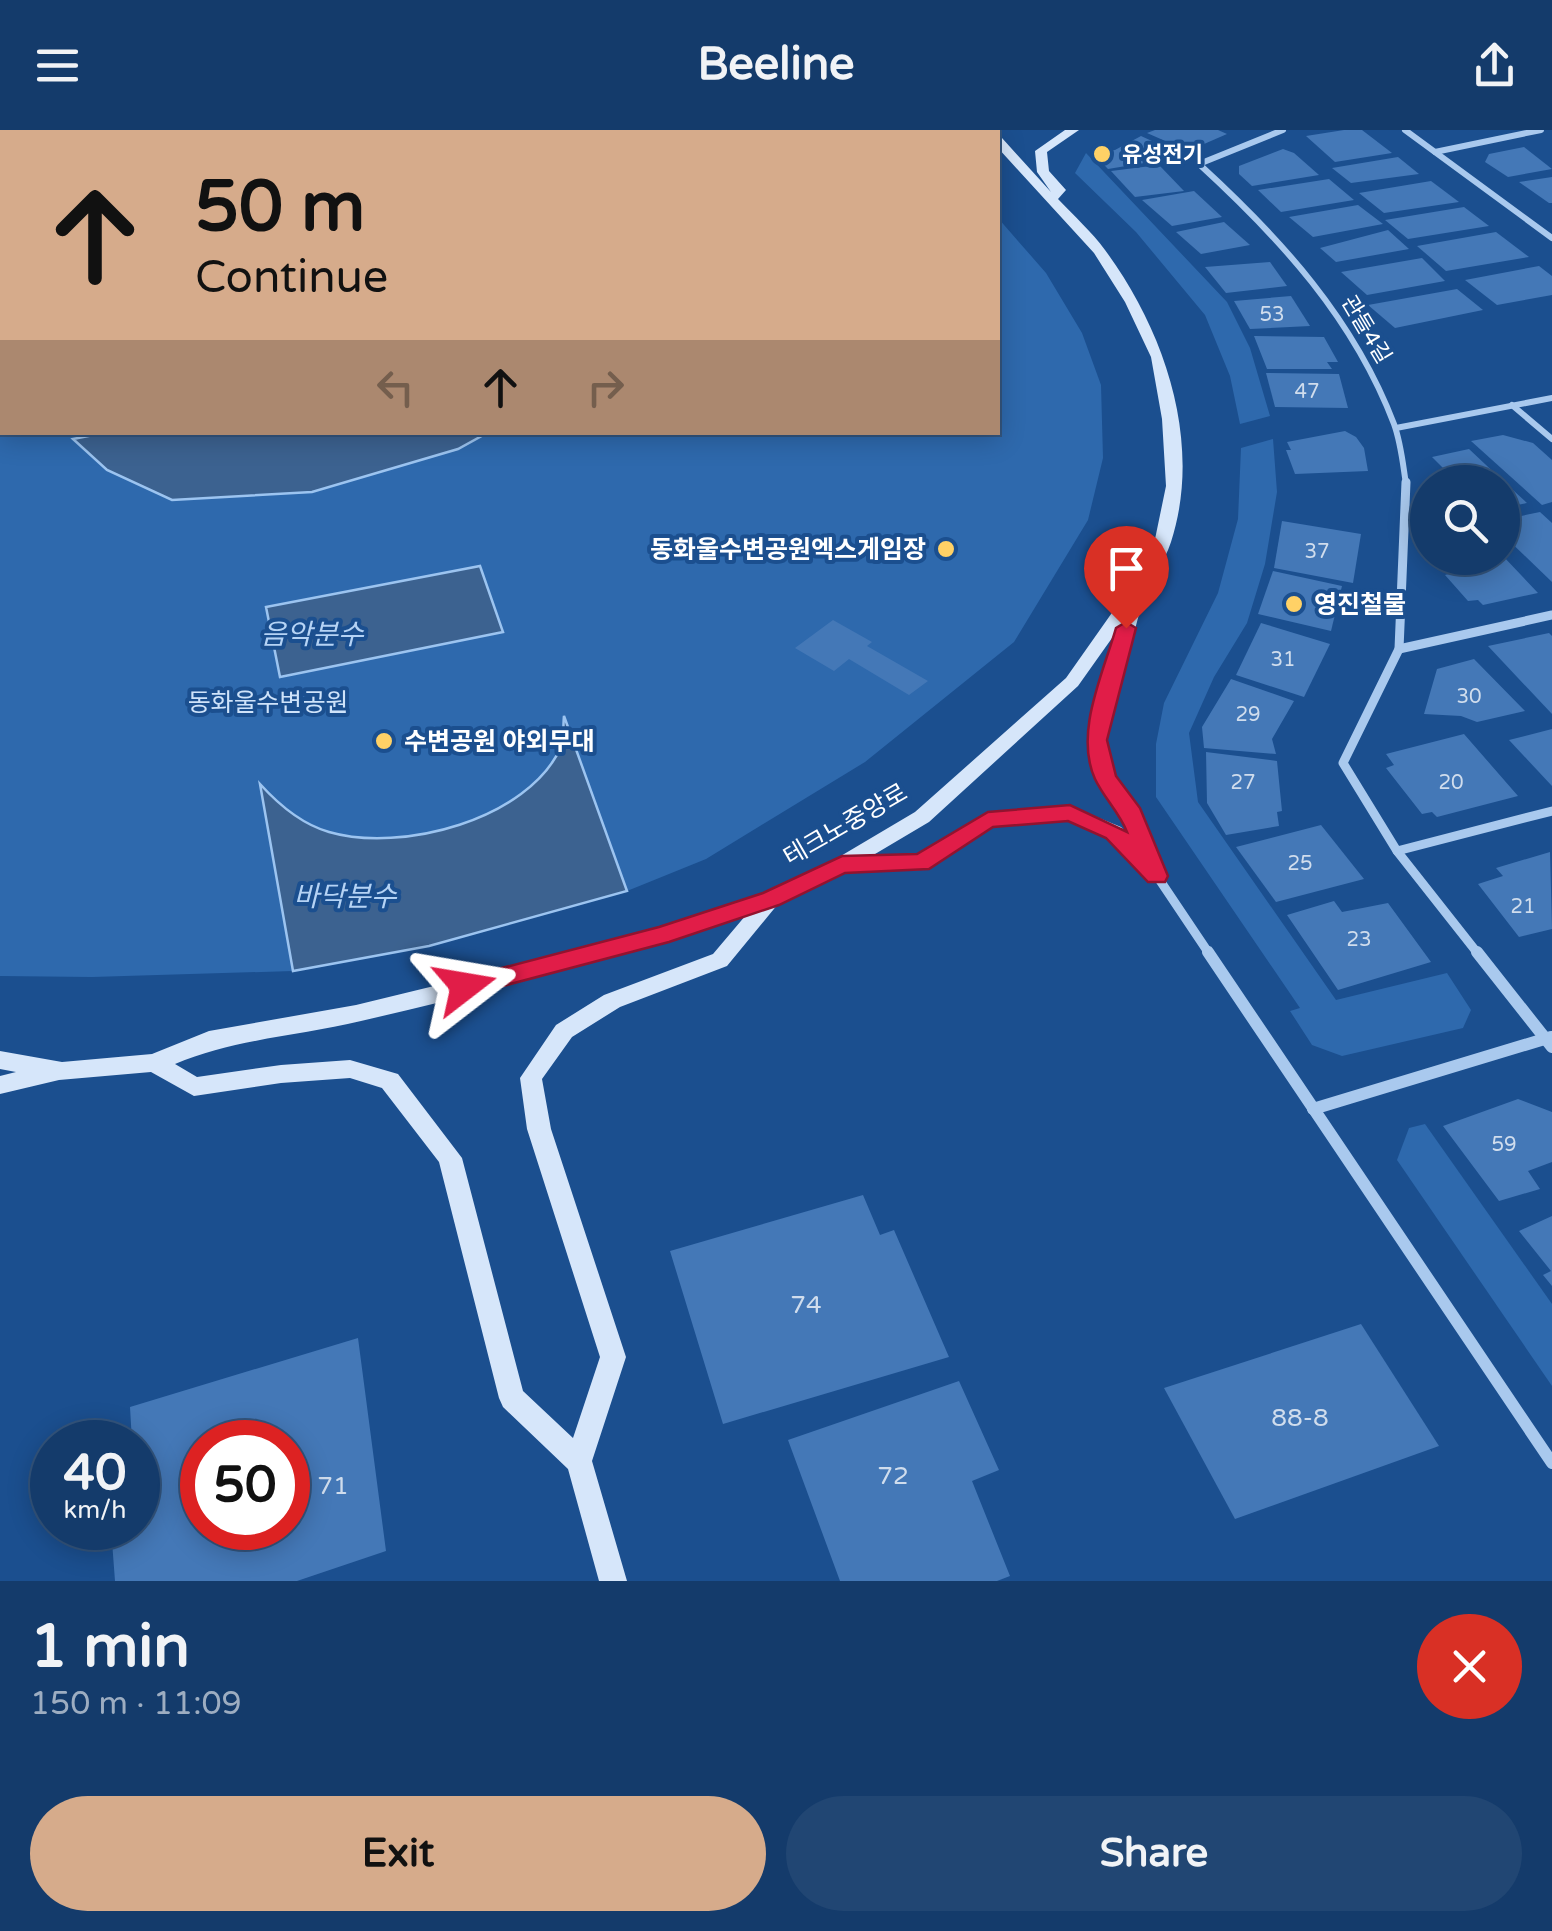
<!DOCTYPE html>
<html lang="en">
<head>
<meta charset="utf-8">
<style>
  :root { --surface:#143b6b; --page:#214673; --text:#f1f3f6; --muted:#9dadc1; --line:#33557e; --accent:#d6ab8b }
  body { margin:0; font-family:"Varela Round","Noto Sans KR",sans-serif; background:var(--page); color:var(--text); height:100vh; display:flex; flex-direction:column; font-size:38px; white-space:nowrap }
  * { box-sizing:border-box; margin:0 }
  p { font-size:32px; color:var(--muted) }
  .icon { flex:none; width:55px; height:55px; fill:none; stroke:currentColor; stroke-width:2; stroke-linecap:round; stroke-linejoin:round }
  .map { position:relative; height:1451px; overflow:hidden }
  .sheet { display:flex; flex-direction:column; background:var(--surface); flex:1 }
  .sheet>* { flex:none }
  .banner { position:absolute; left:0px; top:0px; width:1000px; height:305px; box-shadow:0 5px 25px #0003,0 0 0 2px var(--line); background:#d6ab8b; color:#111; overflow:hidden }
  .buttons { position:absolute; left:1410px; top:335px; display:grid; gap:20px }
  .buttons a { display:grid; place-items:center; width:110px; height:110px; border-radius:50%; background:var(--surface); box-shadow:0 5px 25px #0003,0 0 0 2px var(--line); font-size:50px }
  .speed { position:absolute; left:30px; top:1290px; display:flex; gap:20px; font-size:50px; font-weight:700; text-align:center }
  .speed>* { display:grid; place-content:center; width:130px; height:130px; border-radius:50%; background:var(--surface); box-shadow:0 5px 25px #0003,0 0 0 2px var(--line); line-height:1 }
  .speed small { font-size:25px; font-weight:400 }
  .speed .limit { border:15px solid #d22; background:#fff; color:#111 }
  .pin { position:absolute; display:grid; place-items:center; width:85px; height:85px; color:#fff; margin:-102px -42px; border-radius:50% 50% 50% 0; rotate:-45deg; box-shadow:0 0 10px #0007 }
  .pin .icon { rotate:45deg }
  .me { position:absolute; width:110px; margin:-55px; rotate:76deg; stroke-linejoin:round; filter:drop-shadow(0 0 8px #0008) }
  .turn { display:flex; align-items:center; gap:35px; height:210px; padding:0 30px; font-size:45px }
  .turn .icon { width:130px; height:130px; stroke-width:2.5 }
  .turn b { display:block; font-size:70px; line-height:85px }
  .lanes { display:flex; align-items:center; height:95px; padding:0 30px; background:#0003; justify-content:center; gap:50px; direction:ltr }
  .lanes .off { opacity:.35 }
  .round { display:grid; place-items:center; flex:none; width:105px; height:105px; border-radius:52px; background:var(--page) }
  .head { display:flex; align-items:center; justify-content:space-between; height:170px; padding:0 30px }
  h1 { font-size:60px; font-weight:800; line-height:75px }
  .primary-button { display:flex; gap:20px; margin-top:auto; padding:20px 30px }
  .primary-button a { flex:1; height:115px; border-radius:60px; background:var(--accent); color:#111; font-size:40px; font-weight:800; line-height:115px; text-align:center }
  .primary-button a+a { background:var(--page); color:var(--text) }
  header { display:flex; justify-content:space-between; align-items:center; height:130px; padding:0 30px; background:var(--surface); font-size:45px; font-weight:800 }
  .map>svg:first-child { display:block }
</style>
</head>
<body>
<header><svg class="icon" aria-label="menu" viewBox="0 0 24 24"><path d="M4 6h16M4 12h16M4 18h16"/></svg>Beeline<svg class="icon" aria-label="share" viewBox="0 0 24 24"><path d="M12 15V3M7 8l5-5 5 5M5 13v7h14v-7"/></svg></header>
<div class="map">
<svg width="1552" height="1451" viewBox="0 0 1552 1451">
  <rect width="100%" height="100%" fill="#1b4f8f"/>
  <g fill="#2e69ad">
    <path d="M0,0H914L916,2H2V302H998V88L1046,143L1082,203L1101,255L1103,328L1088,390L1014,512L865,632L706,729L627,761L429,816L293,841L92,847L0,846Z"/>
    <path d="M1086,23L1227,172L1250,218L1270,286L1240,294L1230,246L1205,185L1136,102L1075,43Z"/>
    <path d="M1273,309L1277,362L1265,434L1247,493L1214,547L1189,603L1198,672L1336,870L1447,843L1471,880L1463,898L1342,926L1312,915L1290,881L1300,878L1156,667V614L1164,573L1218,463L1238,389L1241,318Z"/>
    <path d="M1425,994L1552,1174V1256L1397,1030L1409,998Z"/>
  </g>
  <g fill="#3c6290" stroke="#9cc4f0" stroke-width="2.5">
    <path d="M104,303V302L487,303L458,319L312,362L172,370L107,340L73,309Z"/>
    <path d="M480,436L503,502L280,547L266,477Z"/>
    <path d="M564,586L627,761L429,816L293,841L260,654C279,675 301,694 329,702C401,723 528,690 561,617C564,608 563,595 564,586Z"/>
  </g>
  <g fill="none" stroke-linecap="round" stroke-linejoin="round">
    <g fill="#9cc4f0" fill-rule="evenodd">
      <path d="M709,0H722L719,2H708Z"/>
      <rect x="0" y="134" width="2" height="6"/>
    </g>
  </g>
  <g fill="#4478b7" fill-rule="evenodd">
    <path d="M1155,0H1218L1227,4L1188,21L1147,3Z"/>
    <path d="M1344,0H1362L1392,23L1335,32L1306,6Z"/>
    <path d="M1141,6L1165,17L1158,20L1168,29L1108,39L1093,23L1115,20Z"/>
    <path d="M1524,17L1552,39L1508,47L1485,32L1489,24Z"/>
    <path d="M1283,19L1294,23L1319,45L1252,56L1239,44V36Z"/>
    <path d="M1398,27L1419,44L1351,53L1332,38Z"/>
    <path d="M1159,35L1184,61L1135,67L1111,41Z"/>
    <path d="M1552,47V73H1549L1519,52Z"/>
    <path d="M1329,49L1354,70L1281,82L1258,60Z"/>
    <path d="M1431,51L1459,72L1384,83L1359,63Z"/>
    <path d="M1194,61L1222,87L1172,96L1142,70Z"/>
    <path d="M1358,75L1383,94L1313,107L1289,87Z"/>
    <path d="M1464,77L1489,96L1408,109L1385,90Z"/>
    <path d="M1224,92L1250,115L1201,124L1176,102Z"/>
    <path d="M1388,100L1409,119L1336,132L1320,118Z"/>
    <path d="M1496,102L1529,127L1446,141L1417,116Z"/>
    <path d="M1422,128L1445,151L1367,165L1341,142Z"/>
    <path d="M1270,132L1287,156L1226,163L1205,137Z"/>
    <path d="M1539,136L1552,146V165L1497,175L1465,150Z"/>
    <path d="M1457,159L1483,180L1395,198L1368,175Z"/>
    <path d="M1291,166L1310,196L1250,199L1234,171Z"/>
    <path d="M1254,206L1324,207L1338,232H1327L1332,239H1267Z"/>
    <path d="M1266,243L1339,244L1348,278L1275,277Z"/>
    <path d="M1345,301L1356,307L1364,318L1368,341L1295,344L1286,320H1291L1287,312Z"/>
    <path d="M1503,305L1533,313L1552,330V372L1542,375L1471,311Z"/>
    <path d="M1469,319L1502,350L1527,373L1502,378V352H1448L1450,345L1432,327Z"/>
    <path d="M1540,382L1552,393V452L1502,404V390Z"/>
    <path d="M1282,391L1361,404L1353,453L1274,438Z"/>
    <path d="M1502,425L1538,463L1483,475L1478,470L1468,471L1445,445L1452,443L1443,435L1454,433L1450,428Z"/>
    <path d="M1273,441L1342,456L1331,501L1258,484Z"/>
    <path d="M833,490L872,512L867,516L928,551L909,565L849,529L834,541L795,518Z"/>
    <path d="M1261,493L1330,514L1304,567L1236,545Z"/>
    <path d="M1549,503L1552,506V584L1488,516Z"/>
    <path d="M1474,529L1525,581L1477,592L1461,586L1424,584L1437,539Z"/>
    <path d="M1231,549L1294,571L1272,609L1276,624L1204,618L1202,597Z"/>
    <path d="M1552,599V656L1509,610Z"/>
    <path d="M1464,604L1518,666L1437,687L1432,682L1422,684L1386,638L1394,635L1386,624Z"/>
    <path d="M1206,622L1277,631L1282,681L1277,682L1279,696L1226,705L1207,673Z"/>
    <path d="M1321,695L1364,749L1276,772L1236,717Z"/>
    <path d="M1550,722L1552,799L1519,807L1478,754L1503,746L1496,738Z"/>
    <path d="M1334,771L1342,782L1388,773L1431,832L1338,860L1287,785Z"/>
    <path d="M1518,969L1552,982V1032L1528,1041L1540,1059L1499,1071L1443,996Z"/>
    <path d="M863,1065L880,1105L894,1100L949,1227L723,1294L670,1121Z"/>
    <path d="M1552,1086V1156L1543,1145L1551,1141L1519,1101Z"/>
    <path d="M1361,1194L1439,1316L1235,1389L1164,1258Z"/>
    <path d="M358,1208L386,1421L297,1451H115L111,1398H138V1312H132L130,1277ZM202,1312H288V1398H202Z"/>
    <path d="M959,1251L999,1340L972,1351L1010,1446L997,1451H840L788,1310Z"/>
  </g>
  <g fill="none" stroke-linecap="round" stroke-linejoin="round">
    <g stroke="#a9c9ee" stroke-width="6">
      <path d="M1283,0L1199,34C1281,109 1354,189 1394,294C1401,313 1403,335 1406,354"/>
      <path d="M1405,0L1552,108"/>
      <path d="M1435,22L1541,0"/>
      <path d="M1512,275L1552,309"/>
      <path d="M1396,298L1552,268"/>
    </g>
    <g stroke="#a9c9ee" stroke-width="9">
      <path d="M1406,352L1399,519L1343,633L1397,721L1479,825"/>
      <path d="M1399,519L1552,485"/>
      <path d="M1397,721L1552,681"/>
      <path d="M1157,746L1210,825"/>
    </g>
    <g stroke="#a9c9ee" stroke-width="12">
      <path d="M1208,822L1552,1333"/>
      <path d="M1477,822L1552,917"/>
      <path d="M1313,979L1551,907"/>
    </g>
    <path fill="#d6e6fa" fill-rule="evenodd" d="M1065,0H1079L1047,22L1049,41L1066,60L1058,69C1074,86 1092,102 1105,120C1165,201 1203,313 1171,412C1164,433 1149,455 1136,473L1141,477L1105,610L1114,646L1139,678L1167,746L1157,753L1150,751L1107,707L1068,690L992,697L921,740L844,742L778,774L727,836L620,877L572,907L542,949L551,999L626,1227L592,1331L627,1451H599L568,1339L503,1277L499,1268L439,1032L382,958L350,948L281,953L194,966L151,942L59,950L0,964V946L16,942L0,939V921L62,932L152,924L209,901L356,875L569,823L659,799L764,764L834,730L915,682L1066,548L1128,460L1154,414L1166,356L1162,289L1151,227L1125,172L1094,123L998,18V8H1002L1051,62L1037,42L1035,21ZM1117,501L1087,610L1095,648L1120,681L1131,707L1121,697L1070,676L988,683L917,726L870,727L929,692L1078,556ZM746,785L713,824L604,865L556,895L520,948L527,999L600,1227L573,1308L523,1261L462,1028L398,944L350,930L281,935L197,947L175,934C234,909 298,906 361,891C490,861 620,828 746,785Z"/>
  </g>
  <path fill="#e11d48" stroke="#92132f" stroke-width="2.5" d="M1126,492L1136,498L1107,610L1116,646L1140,678L1168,746L1165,752H1148L1106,708L1068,691L993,697L929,739L845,743L779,775L669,812L465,866L456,863L453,856L456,850L659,797L763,763L842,726L917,724L988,682L1070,675L1127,702C1119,682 1104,668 1095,649C1074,603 1103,544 1116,498Z"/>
  <g fill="#ffd166" stroke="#1b4f8f" stroke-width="4">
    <circle cx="1102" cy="24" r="10"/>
    <circle cx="946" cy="419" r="10"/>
    <circle cx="1294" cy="474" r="10"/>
    <circle cx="384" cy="611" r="10"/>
  </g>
  <g text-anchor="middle" stroke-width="8" stroke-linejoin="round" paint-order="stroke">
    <g font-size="20" fill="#d0dded">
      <text x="1272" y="191">53</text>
      <text x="1307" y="268">47</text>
      <text x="1317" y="428">37</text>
      <text x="1283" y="536">31</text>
      <text x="1469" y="573">30</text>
      <text x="1248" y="591">29</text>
      <text x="1243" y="659">27</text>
      <text x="1451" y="659">20</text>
      <text x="1300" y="740">25</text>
      <text x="1523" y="783">21</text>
      <text x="1359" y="816">23</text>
      <text x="1504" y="1021">59</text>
    </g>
    <g font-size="22" font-weight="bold" fill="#fff" stroke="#1b4f8f" text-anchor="start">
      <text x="1122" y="32">유성전기</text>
    </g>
    <g font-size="22" fill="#fff" stroke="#1b4f8f">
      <text transform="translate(1367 199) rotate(59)" y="8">관들4길</text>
    </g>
    <g font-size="25" font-weight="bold" fill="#fff" stroke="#1b4f8f" text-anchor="start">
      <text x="926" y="428" text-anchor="end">동화울수변공원엑스게임장</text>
      <text x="1314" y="483">영진철물</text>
      <text x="404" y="620">수변공원 야외무대</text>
    </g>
    <g font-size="25" fill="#cfe3fa" stroke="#1b4f8f">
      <text x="268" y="581">동화울수변공원</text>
    </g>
    <g font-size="25" fill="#fff" stroke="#1b4f8f">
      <text transform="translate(845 694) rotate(-30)" y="9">테크노중앙로</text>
    </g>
    <g font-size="25" fill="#d0dded">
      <text x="806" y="1183">74</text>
      <text x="1300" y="1296">88-8</text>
      <text x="893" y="1354">72</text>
      <text x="333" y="1364">71</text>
    </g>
    <g font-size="28" font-style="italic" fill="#b5d3f5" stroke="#1b4f8f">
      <text x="312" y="514">음악분수</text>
      <text x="345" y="776">바닥분수</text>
    </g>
  </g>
</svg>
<div class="buttons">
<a><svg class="icon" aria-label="search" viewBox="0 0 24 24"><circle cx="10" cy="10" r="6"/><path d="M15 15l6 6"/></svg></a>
</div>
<div class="speed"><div>40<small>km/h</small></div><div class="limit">50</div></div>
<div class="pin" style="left:1126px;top:498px;background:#d93025"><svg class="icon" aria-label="arrive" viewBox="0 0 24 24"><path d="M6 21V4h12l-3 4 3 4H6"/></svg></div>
<svg class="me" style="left:465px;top:856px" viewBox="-20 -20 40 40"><path d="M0-17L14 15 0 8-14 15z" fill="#e11d48" stroke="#fff" stroke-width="4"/></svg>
<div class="banner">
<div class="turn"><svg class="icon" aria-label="ahead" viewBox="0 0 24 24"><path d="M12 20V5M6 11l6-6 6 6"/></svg><div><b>50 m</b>Continue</div></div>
<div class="lanes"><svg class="icon off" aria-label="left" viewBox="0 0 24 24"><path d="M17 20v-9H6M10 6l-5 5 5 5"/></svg><svg class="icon" aria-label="ahead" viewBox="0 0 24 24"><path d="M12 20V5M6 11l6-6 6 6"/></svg><svg class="icon off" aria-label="right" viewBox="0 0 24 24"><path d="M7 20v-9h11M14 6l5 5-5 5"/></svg></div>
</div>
</div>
<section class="sheet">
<div class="head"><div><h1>1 min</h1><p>150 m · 11:09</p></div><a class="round" style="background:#d93025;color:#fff"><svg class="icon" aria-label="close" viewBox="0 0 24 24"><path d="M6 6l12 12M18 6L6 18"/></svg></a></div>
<div class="primary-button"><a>Exit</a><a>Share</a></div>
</section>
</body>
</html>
